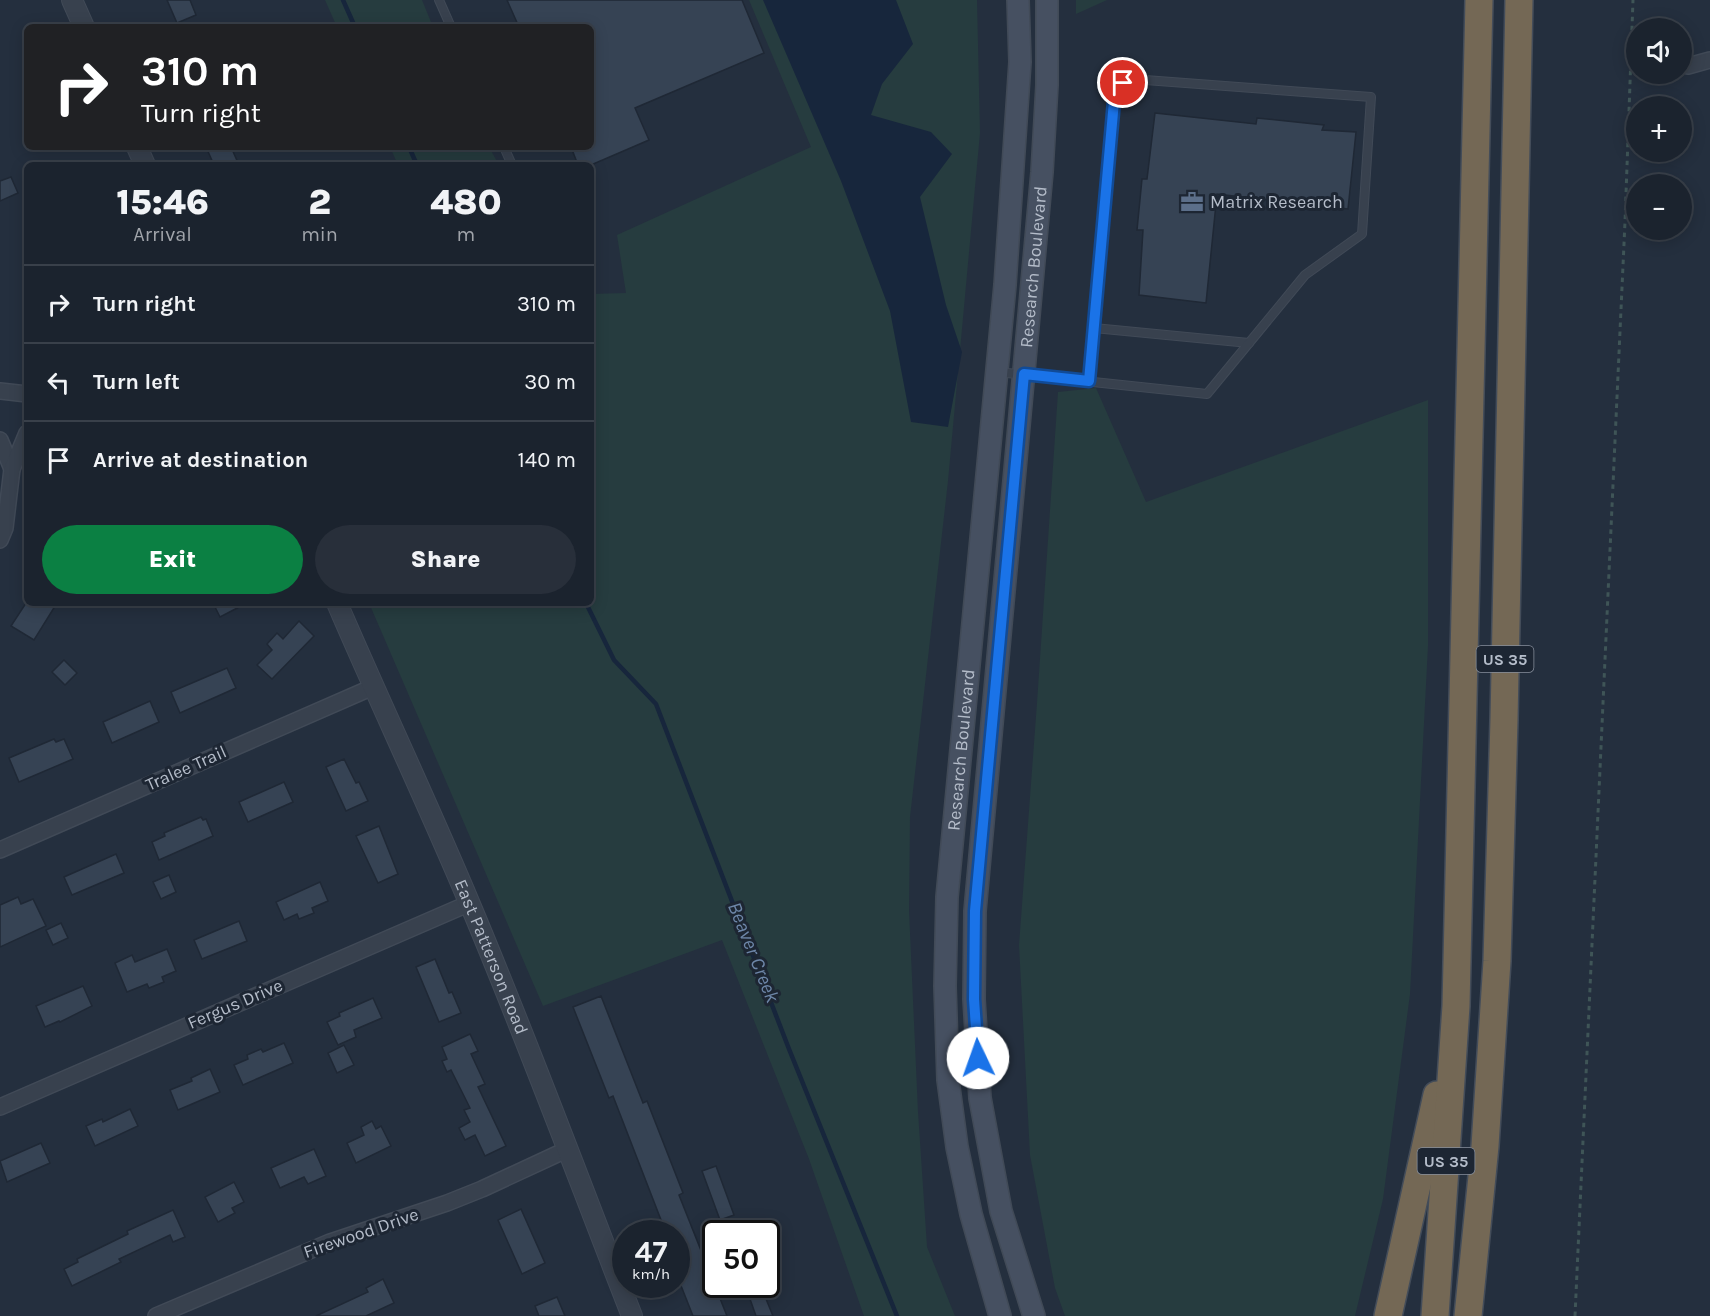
<!DOCTYPE html>
<html lang="en">
<head>
<meta charset="utf-8">
<style>
  :root { --surface:#1b232e; --page:#282f3a; --text:#f1f3f6; --muted:#a0a4aa; --line:#39404a; --accent:#0b8043 }
  body { margin:0; font-family:Karla,sans-serif; background:var(--page); color:var(--text); height:100vh; display:flex; flex-direction:column; font-size:22px; white-space:nowrap }
  * { box-sizing:border-box; margin:0 }
  p { font-size:20px; color:var(--muted) }
  .icon { flex:none; width:33px; height:33px; fill:none; stroke:currentColor; stroke-width:2; stroke-linecap:round; stroke-linejoin:round }
  .map { position:relative; flex:1; overflow:hidden }
  .side { position:absolute; left:24px; top:162px; width:570px; height:444px; display:flex; flex-direction:column; background:var(--surface); border-radius:9px; box-shadow:0 3px 15px #0003,0 0 0 2px var(--line) }
  .side>* { flex:none }
  .top-card { position:absolute; left:24px; top:24px; width:570px; height:126px; border-radius:9px; box-shadow:0 3px 15px #0003,0 0 0 2px var(--line); background:#202124; color:#fff; overflow:hidden }
  .buttons { position:absolute; left:1626px; top:18px; display:grid; gap:12px }
  .buttons a { display:grid; place-items:center; width:66px; height:66px; border-radius:50%; background:var(--surface); box-shadow:0 3px 15px #0003,0 0 0 2px var(--line); font-size:30px }
  .speed { position:absolute; left:612px; top:1220px; display:flex; gap:12px; font-size:30px; font-weight:700; text-align:center }
  .speed>* { display:grid; place-content:center; width:78px; height:78px; border-radius:50%; background:var(--surface); box-shadow:0 3px 15px #0003,0 0 0 2px var(--line); line-height:1 }
  .speed small { font-size:15px; font-weight:400 }
  .speed .limit { border:3px solid #111; border-radius:9px; background:#fff; color:#111 }
  .pin { position:absolute; display:grid; place-items:center; width:51px; height:51px; color:#fff; margin:-26px; border:3px solid #fff; border-radius:50%; box-shadow:0 2px 6px #0007 }
  .me { position:absolute; width:66px; margin:-33px; rotate:357deg; stroke-linejoin:round; filter:drop-shadow(0 0 4px #0008) }
  .turn { display:flex; align-items:center; gap:21px; height:126px; padding:0 18px; font-size:27px }
  .turn .icon { width:78px; height:78px; stroke-width:2.5 }
  .turn b { display:block; font-size:42px; line-height:51px }
  .eta { display:flex; justify-content:space-evenly; align-items:center; height:102px; text-align:center }
  .eta b { font-size:36px; font-weight:800; line-height:42px }
  .cta { display:flex; gap:12px; margin-top:auto; padding:12px 18px }
  .cta a { flex:1; height:69px; border-radius:36px; background:var(--accent); color:#fff; font-size:24px; font-weight:800; line-height:69px; text-align:center }
  .cta a+a { background:var(--page); color:var(--text) }
  ul { padding:0; list-style:none }
  li { display:flex; align-items:center; gap:18px; height:78px; padding:0 18px; border-top:2px solid var(--line) }
  li div { flex:1 }
  li b { display:block; font-size:22px }
  li em { font-style:normal }
  .map>svg:first-child { display:block }
</style>
</head>
<body>
<div class="map">
<svg width="1710" height="1316" viewBox="0 0 1710 1316">
  <rect width="100%" height="100%" fill="#242f3e"/>
  <g fill="#263c3f">
    <path d="M325,0H422L433,27H337Z"/>
    <path d="M749,0H977L980,133L948,481L910,817L909,910L918,1112L927,1247L955,1316H864L809,1159L722,940L543,1006L369,603H591V294L626,293L617,235L811,147Z"/>
    <path d="M1076,0H1107L1076,14Z"/>
    <path d="M390,147H489L499,165H398Z"/>
    <path d="M1096,388L1146,502L1428,400V646L1410,994L1383,1199L1355,1316H1065L1055,1288L1030,1155L1019,945L1037,703L1058,392Z"/>
  </g>
  <path fill="#17263c" d="M763,0H896L913,44L882,84L871,115L931,132L952,154L920,197L946,305L962,352L948,427L911,422L890,311L841,181Z"/>
  <g fill="none" stroke-linecap="round" stroke-linejoin="round">
    <g stroke="#17263c" stroke-width="4.5">
      <path d="M343,0L355,27"/>
      <path d="M409,147L417,165"/>
      <path d="M586,603L614,660L656,704L789,1049L897,1316"/>
    </g>
  </g>
  <g fill="#364354" stroke="#1f2835" stroke-width="1.5">
    <path d="M167,0H190L196,15L177,23Z"/>
    <path d="M507,0H742L764,53L635,108L649,140L591,165H578L571,147H591V27H519Z"/>
    <path d="M1155,113L1256,124L1257,118L1324,125L1322,130L1356,132L1348,209L1217,194L1206,303L1139,295L1143,230H1137L1142,179H1147Z"/>
    <path d="M206,147H231L239,165H214Z"/>
    <path d="M11,177L18,193L0,201V181Z"/>
    <path d="M26,603H57L34,640L11,626Z"/>
    <path d="M213,603H247L220,617Z"/>
    <path d="M299,621L314,636L272,679L257,665L272,650L267,644L277,633L283,639Z"/>
    <path d="M64,660L77,673L65,685L52,672Z"/>
    <path d="M227,668L236,688L180,713L171,692Z"/>
    <path d="M150,701L159,722L112,743L103,722Z"/>
    <path d="M54,739L56,742L64,739L73,759L19,782L9,758Z"/>
    <path d="M344,759L356,783L359,782L368,801L346,811L326,767Z"/>
    <path d="M284,782L293,802L248,822L239,802Z"/>
    <path d="M201,817L203,820L206,819L213,836L159,860L152,842L165,836L164,833Z"/>
    <path d="M379,826L398,874L378,883L356,836Z"/>
    <path d="M116,854L124,873L72,895L64,877Z"/>
    <path d="M169,875L176,892L161,899L153,882Z"/>
    <path d="M320,882L328,901L312,908L314,913L299,919L297,914L284,920L276,902Z"/>
    <path d="M18,897L21,904L33,899L46,926L0,947V905Z"/>
    <path d="M239,921L247,941L202,959L194,940Z"/>
    <path d="M61,923L68,938L53,945L46,930Z"/>
    <path d="M167,949L176,971L162,977L164,982L149,988L147,984L127,992L115,963L132,955L135,962Z"/>
    <path d="M435,959L449,993L452,992L461,1013L439,1022L416,967Z"/>
    <path d="M83,986L92,1006L60,1022L59,1021L45,1027L36,1006Z"/>
    <path d="M601,996L643,1103L647,1101L683,1193L679,1195L727,1316H693L676,1273V1233H661L657,1222L661,1220L613,1096L609,1098L573,1007Z"/>
    <path d="M373,998L382,1018L354,1030L356,1037L338,1045L327,1022L340,1016L339,1013Z"/>
    <path d="M470,1034L478,1051L471,1054L485,1084L478,1087L506,1146L485,1156L475,1135L465,1140L459,1128L470,1122L464,1110L470,1108L451,1070L447,1072L442,1061L447,1059L442,1047Z"/>
    <path d="M284,1043L293,1063L243,1085L234,1065L248,1059L247,1055L261,1049L263,1052Z"/>
    <path d="M344,1045L354,1065L337,1073L328,1053Z"/>
    <path d="M210,1069L220,1092L178,1110L170,1090L192,1081L191,1078Z"/>
    <path d="M130,1109L138,1126L95,1146L86,1126L102,1119L103,1122Z"/>
    <path d="M372,1121L376,1129L381,1126L391,1146L356,1163L347,1143L364,1135L361,1127Z"/>
    <path d="M41,1143L50,1163L7,1182L0,1161Z"/>
    <path d="M314,1149L326,1176L308,1184L304,1177L280,1188L271,1168Z"/>
    <path d="M716,1166L734,1215L720,1220L702,1171Z"/>
    <path d="M234,1182L244,1202L232,1208L235,1213L218,1222L205,1197Z"/>
    <path d="M521,1209L545,1263L522,1274L498,1220Z"/>
    <path d="M173,1210L185,1237L173,1242L170,1235L119,1259L121,1262L72,1286L64,1269L78,1262L77,1259L128,1234L127,1231Z"/>
    <path d="M383,1279L394,1303L366,1316H316L368,1292L366,1288Z"/>
    <path d="M764,1294L773,1316H756L750,1299Z"/>
    <path d="M557,1297L565,1316H539L535,1306Z"/>
  </g>
  <g fill="none" stroke-linecap="round" stroke-linejoin="round">
    <g stroke="#414a57" stroke-width="10">
      <g id="service">
        <path d="M439,0L451,27"/>
        <path d="M504,147L512,165"/>
        <path d="M1094,328L1249,343"/>
        <path d="M998,372L1207,394L1305,275L1362,234L1371,97L1132,79L1115,90L1089,381"/>
      </g>
    </g>
    <g stroke="#414a57" stroke-width="18">
      <g id="minor">
        <path d="M1688,66L1710,60"/>
        <path d="M0,391L27,394"/>
        <path d="M0,440L12,469"/>
        <path d="M0,540L5,528L12,469L27,433"/>
        <path d="M0,850L373,687"/>
        <path d="M0,1107L470,903"/>
        <path d="M156,1316L330,1242L447,1203L482,1189L566,1150"/>
      </g>
    </g>
    <g stroke="#414a57" stroke-width="22">
      <g id="tertiary">
        <path d="M72,0L84,27"/>
        <path d="M137,147L145,165"/>
        <path id="s1" d="M337,603C380,703 427,802 469,902C527,1039 578,1178 632,1316"/>
      </g>
    </g>
    <g stroke="#414a57" stroke-width="24">
      <g id="secondary">
        <path id="s2" d="M1000,1316L971,1214L957,1147L948,1080L945,986L947,897L1005,285L1020,62L1018,0"/>
        <path id="s3" d="M1034,1316L1001,1211L980,1098L974,999L975,911L1042,172L1047,85V0"/>
      </g>
    </g>
    <g stroke="#434c59" stroke-width="30">
      <g id="motorway">
        <path d="M1388,1316L1437,1095"/>
        <path d="M1435,1316L1456,1006L1479,0"/>
        <path d="M1468,1316L1485,1146L1497,961L1504,720L1519,0"/>
      </g>
    </g>
    <path stroke="#3f5557" stroke-width="3" stroke-dasharray="4.5 4.5" stroke-linecap="butt" d="M1575,1316L1625,222L1633,0"/>
    <use href="#service" stroke="#38414e" stroke-width="8"/>
    <use href="#minor" stroke="#38414e" stroke-width="15"/>
    <use href="#tertiary" stroke="#38414e" stroke-width="20"/>
    <use href="#secondary" stroke="#465061" stroke-width="21"/>
    <use href="#motorway" stroke="#746855" stroke-width="27"/>
  </g>
  <g fill="none" stroke-linecap="round" stroke-linejoin="round">
    <g stroke="#114b97" stroke-width="15">
      <path id="route" d="M978,1058L974,999L975,911L1024,374L1089,381L1115,90L1123,83"/>
    </g>
    <use href="#route" stroke="#1a73e8" stroke-width="10"/>
  </g>
  <defs>
    <g id="office-bare" transform="scale(1.8)"><path d="M-6-3h4V-5.5h4V-3h4V5H-6ZM-1-4.5V-3h2v-1.5ZM-6 0V1H6V0Z" fill="#5c6f8a" stroke="#1d2633" stroke-width="2.5" paint-order="stroke"/></g>
  </defs>
  <g fill-rule="evenodd">
    <use href="#office-bare" x="1192" y="202"/>
  </g>
  <g text-anchor="middle" stroke-width="6" stroke-linejoin="round" paint-order="stroke">
    <g fill="#1d2633" stroke="#878f9c" stroke-width="1.5">
      <rect x="1476.5" y="646" width="57" height="26" rx="4.5"/>
      <rect x="1417.5" y="1148" width="57" height="26" rx="4.5"/>
    </g>
    <g font-size="16" font-weight="bold" fill="#b4bcc9">
      <text x="1505" y="665">US 35</text>
      <text x="1446" y="1167">US 35</text>
    </g>
    <g font-size="18" fill="#b4bcc9" stroke="#1d2633" text-anchor="start">
      <text x="1210" y="208">Matrix Research</text>
    </g>
    <g font-size="18" fill="#b4bcc9" stroke="#1d2633">
      <text dy="6" stroke="none"><textPath href="#s3" startOffset="1059">Research Boulevard</textPath></text>
      <text dy="6" stroke="none"><textPath href="#s2" startOffset="573">Research Boulevard</textPath></text>
      <text transform="translate(186 768) rotate(-24)" y="6">Tralee Trail</text>
      <text dy="6" stroke="none"><textPath href="#s1" startOffset="386">East Patterson Road</textPath></text>
      <text transform="translate(235 1004) rotate(-23)" y="6">Fergus Drive</text>
      <text transform="translate(361 1233) rotate(-19)" y="6">Firewood Drive</text>
    </g>
    <g font-size="20" font-style="italic" fill="#6d86a8" stroke="#1d2633">
      <text transform="translate(754 952) rotate(68)" y="7">Beaver Creek</text>
    </g>
  </g>
</svg>
<div class="buttons">
<a><svg class="icon" aria-label="sound" viewBox="0 0 24 24"><path d="M4 9h4l5-4v14l-5-4H4zM17 9q2 3 0 6"/></svg></a>
<a>+</a>
<a>−</a>
</div>
<div class="speed"><div>47<small>km/h</small></div><div class="limit">50</div></div>
<div class="pin" style="left:1123px;top:83px;background:#d93025"><svg class="icon" aria-label="arrive" viewBox="0 0 24 24"><path d="M6 21V4h12l-3 4 3 4H6"/></svg></div>
<svg class="me" style="left:978px;top:1058px" viewBox="-20 -20 40 40"><circle r="19" fill="#fff"/><path d="M0-13L10 11 0 6-10 11z" fill="#1a73e8"/></svg>
<div class="top-card">
<div class="turn"><svg class="icon" aria-label="right" viewBox="0 0 24 24"><path d="M7 20v-9h11M14 6l5 5-5 5"/></svg><div><b>310 m</b>Turn right</div></div>
</div>
<section class="side">
<div class="eta">
<div><b>15:46</b><p>Arrival</p></div>
<div><b>2</b><p>min</p></div>
<div><b>480</b><p>m</p></div>
</div>
<ul>
<li><svg class="icon" aria-label="right" viewBox="0 0 24 24"><path d="M7 20v-9h11M14 6l5 5-5 5"/></svg><div><b>Turn right</b></div><em>310 m</em></li>
<li><svg class="icon" aria-label="left" viewBox="0 0 24 24"><path d="M17 20v-9H6M10 6l-5 5 5 5"/></svg><div><b>Turn left</b></div><em>30 m</em></li>
<li><svg class="icon" aria-label="arrive" viewBox="0 0 24 24"><path d="M6 21V4h12l-3 4 3 4H6"/></svg><div><b>Arrive at destination</b></div><em>140 m</em></li>
</ul>
<div class="cta"><a>Exit</a><a>Share</a></div>
</section>
</div>
</body>
</html>
